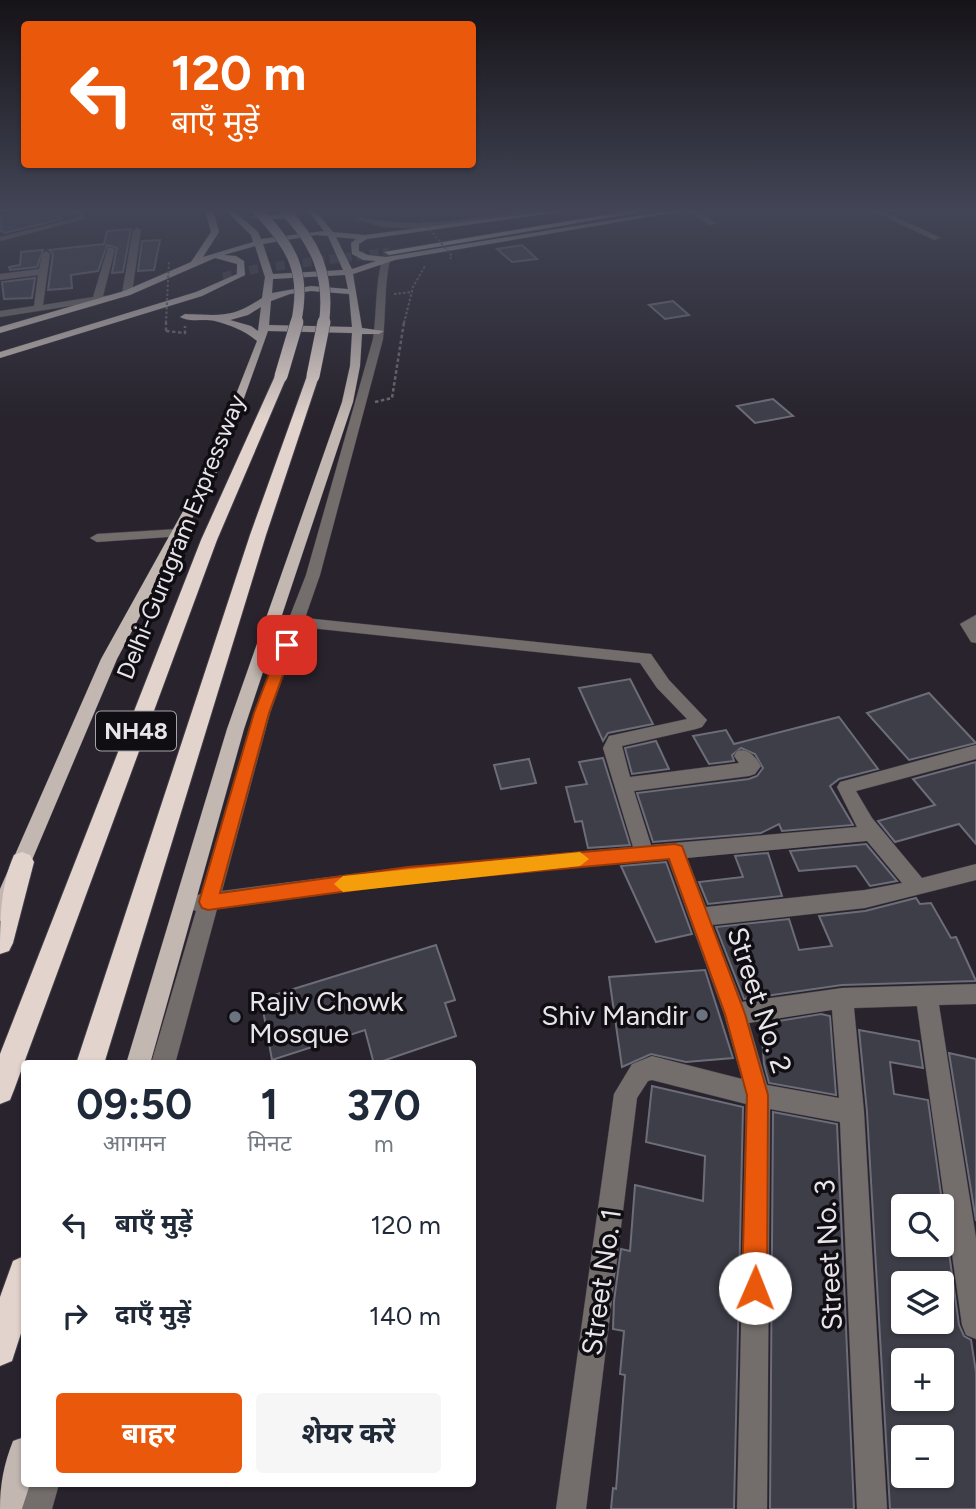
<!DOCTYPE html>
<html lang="hi">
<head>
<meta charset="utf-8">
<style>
  :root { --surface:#fff; --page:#f6f6f7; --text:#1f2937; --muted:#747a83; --accent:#ea580c }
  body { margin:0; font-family:Figtree,"Noto Sans Devanagari",sans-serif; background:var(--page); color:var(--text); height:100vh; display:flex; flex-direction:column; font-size:26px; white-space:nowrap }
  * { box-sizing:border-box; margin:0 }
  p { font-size:23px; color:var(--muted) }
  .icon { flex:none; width:38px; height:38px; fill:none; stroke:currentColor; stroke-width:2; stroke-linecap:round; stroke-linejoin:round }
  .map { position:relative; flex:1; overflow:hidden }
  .sheet { position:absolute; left:21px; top:1060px; width:455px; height:427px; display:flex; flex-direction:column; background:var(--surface); border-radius:7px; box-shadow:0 2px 5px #0004 }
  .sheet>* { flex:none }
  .banner { position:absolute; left:21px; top:21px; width:455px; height:147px; border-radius:7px; box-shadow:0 2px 5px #0004; background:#ea580c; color:#fff; overflow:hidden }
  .buttons { position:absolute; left:891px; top:1194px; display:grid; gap:14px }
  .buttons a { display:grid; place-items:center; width:63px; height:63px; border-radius:7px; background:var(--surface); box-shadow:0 2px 5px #0004; font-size:35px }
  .pin { position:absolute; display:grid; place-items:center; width:60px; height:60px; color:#fff; margin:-30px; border-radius:14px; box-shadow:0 4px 10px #0006 }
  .me { position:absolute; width:77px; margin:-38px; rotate:1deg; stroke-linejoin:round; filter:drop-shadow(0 0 5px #0008) }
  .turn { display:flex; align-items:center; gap:24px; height:147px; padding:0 35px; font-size:32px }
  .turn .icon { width:91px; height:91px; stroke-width:2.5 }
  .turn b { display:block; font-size:49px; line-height:60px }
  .eta { display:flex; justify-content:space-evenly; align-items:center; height:119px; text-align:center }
  .eta b { font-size:42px; font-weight:700; line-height:49px }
  .primary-button { display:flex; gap:14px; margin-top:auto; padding:14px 35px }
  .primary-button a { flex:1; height:80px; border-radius:7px; background:var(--accent); color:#fff; font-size:28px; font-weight:700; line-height:80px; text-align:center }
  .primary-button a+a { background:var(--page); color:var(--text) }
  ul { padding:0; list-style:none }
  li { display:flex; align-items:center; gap:21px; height:91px; padding:0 35px }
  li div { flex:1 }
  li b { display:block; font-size:26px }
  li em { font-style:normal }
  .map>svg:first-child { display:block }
</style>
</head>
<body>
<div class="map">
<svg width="976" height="1509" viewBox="0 0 976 1509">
  <rect width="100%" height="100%" fill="#28232c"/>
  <path fill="#373e23" d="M375,210H485L393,218Z"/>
  <g fill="#3e3e49" stroke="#6c6d78" stroke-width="2" fill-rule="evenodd">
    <path d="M28,210H46L62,219L5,233L0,230V216Z"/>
    <path d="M131,229L123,272L112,273L117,248L107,245L98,271L71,275L72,288L48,290L53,254L49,250L104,244L107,231Z"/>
    <path d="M160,240L154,270L138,271L142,241Z"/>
    <path d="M522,245L537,259L512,262L497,249Z"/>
    <path d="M43,250L37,267L10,270L9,267L20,265L21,252Z"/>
    <path d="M35,278L32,298L4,299L2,282Z"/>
    <path d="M673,301L689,315L665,319L649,305Z"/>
    <path d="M773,399L793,416L755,423L737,406Z"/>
    <path d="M630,679L653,724L608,733L603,741L579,688Z"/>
    <path d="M929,693L976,743L909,760L867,713Z"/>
    <path d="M839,717L878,769L839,779L830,786L853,825L782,831L779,824L761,833L653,842L637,793L749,779L757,776L763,768L755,754L741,748L732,755L734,761L709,764L693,736L726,730L734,744Z"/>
    <path d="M656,741L669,769L632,774L625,748Z"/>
    <path d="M603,758L630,845L588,848L582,821L575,822L566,787L587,784L579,762Z"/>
    <path d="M529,759L536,783L501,789L494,765Z"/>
    <path d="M976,762V844L959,824L895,842L878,821L935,805L913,779Z"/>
    <path d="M866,844L897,881L870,886L856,866L799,871L790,851Z"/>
    <path d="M768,853L782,896L708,904L699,882L743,877L735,856Z"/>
    <path d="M666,862L692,934L656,942L621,866Z"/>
    <path d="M916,898L920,904L931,903L951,938L956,937L976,981L842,985L744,999L716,927L789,919L799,950L832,946L819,916L865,911Z"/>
    <path d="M436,945L455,1000L445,1003L456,1036L374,1064L365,1030L272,1060L261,999Z"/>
    <path d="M705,970L733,1058L686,1062L651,1054L622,1067L609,977Z"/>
    <path d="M821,1014L830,1016L836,1095L769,1083L764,1064L761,1024Z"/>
    <path d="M859,1030L919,1041L923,1068L890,1062L894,1094L928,1100L959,1325L964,1336L971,1340L976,1372V1509H890L867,1112ZM903,1206H942V1244H903ZM903,1283H942V1321H903ZM903,1360H942V1398H903ZM903,1437H942V1475H903Z"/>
    <path d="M949,1053L976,1059V1221Z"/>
    <path d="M652,1086L743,1107L734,1509H611L613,1488L616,1489L625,1375L620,1374L624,1331L613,1329L614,1301L621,1249L630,1251L635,1185L703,1201L705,1156L646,1142Z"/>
    <path d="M773,1112L837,1124L854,1509H770Z"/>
  </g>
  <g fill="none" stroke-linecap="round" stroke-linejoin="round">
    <path stroke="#454048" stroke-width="9" stroke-dasharray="9 4.5" stroke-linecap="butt" d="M342,210L360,219"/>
    <path stroke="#454048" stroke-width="9" stroke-dasharray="9 4.5" stroke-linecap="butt" d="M223,277L255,269L389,252"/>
    <g stroke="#433e47" stroke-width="1">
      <g id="minor">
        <path d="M66,210L85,212V219L0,241V237L77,218L78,215Z"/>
        <path d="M527,210H545L427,229L382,227L356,219L360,217C417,230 471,219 527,210Z"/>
        <path d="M687,210H696L716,223L709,225Z"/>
        <path d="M871,210H881L941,238L934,240Z"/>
        <path d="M137,228L141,230L132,293L127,296L122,293L133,230Z"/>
        <path d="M108,247L115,249L103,296L115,295V299L0,317V311L34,306L38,275L0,280V274L39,269L42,254L46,251L50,254L43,305L93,297Z"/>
        <path d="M386,257L390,260C384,286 386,312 383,339L320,575L305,618L651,654L669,680L707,720L702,727L696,729L622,746L630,777L739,763L734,756L737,751C748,748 755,756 761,766L755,774L749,776L634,791L651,845L857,827L837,787L840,782L976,745V759L856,791L872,818L922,878L976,864V880L865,908L712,925L742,1002L842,988L976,984V1004L939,1005L976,1238V1339L966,1335L962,1325L917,1006L854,1008L864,1112L887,1509H857L840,1122L770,1109L767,1509H737L746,1104L652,1080L648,1081L637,1098L586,1509H556L614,1094L632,1064L652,1056L742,1079L724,1014L668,859L408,883L217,909L175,1064H151L196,911L190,909L187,903L190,897L201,894L254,713L287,626L266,622L263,619L271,614L290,616L306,575L373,339C377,312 375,286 382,260ZM301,627L640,663L657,688L687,719L609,736L603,748L633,847L408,867L222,891L270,713ZM867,841L902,883L865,890L706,907L687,858ZM832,1010L839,1098L767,1085L749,1023Z"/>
        <path d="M178,529L185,533L183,536L97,542L90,538L97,534Z"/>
        <path d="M976,615V643L971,642L960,624Z"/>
        <path d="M29,1484H59L52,1509H22Z"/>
      </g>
    </g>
    <g stroke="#433e47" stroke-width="1">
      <g id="major">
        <path d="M205,210H213L219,232L203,257L253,242L251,235L225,210H233L258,232L261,239L324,231L307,210H315L333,232L365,235L555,210H575L367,239L359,244V251L368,255L386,257L672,210H689L395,260L353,274L362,328L384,331L379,334H362L360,366L353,402L244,729L150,1064H126L227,729L342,402L350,366L352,333L268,331L219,468L117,659L10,912L7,918L0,921V889L101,659L207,468L257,341C244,330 230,325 215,321C203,318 190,323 180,317L185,314C222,315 230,319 262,298L265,277L255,246L224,255L236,256L244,261L245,275L202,296L0,358V352L196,292L237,274V264L215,258L130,295L0,333V327L124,291L191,262L211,232ZM316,235L328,236L343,270L273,274L263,244ZM336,237L356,239L351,243L352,254L363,260L376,261L352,269ZM345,275L348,289L311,286L272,293L273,279ZM311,291L349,294L352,327L269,325L271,301L290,294ZM261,307L258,331L251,326L230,320L248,315Z"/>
        <path d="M292,210H302L281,219L243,217L280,215Z"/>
        <path d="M24,1437V1484H30L22,1509H0C0,1484 4,1464 13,1441Z"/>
      </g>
    </g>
    <g stroke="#433e47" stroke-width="2">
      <g id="highway">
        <path d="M634,210H655L389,255L384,252Z"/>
        <path d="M281,372L287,376L217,540L14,1090L10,1100L0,1104V1054L201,540L275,376Z"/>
        <path d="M313,372L319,376L266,535L104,1064H76L250,535L307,376Z"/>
        <path d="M22,852L30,855L34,862L13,943L9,951L0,954C0,920 0,887 14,855Z"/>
        <path d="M24,1256V1324L12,1361L0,1366V1297L13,1261Z"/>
      </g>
    </g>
    <g stroke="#6b676f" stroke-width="2" stroke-dasharray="2.5 2" stroke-linecap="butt">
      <path d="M394,294L412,292"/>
      <path d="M404,323L413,287L425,266"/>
    </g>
    <g stroke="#6b676f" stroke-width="2.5" stroke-dasharray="3.5 2.5" stroke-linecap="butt">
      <path d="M166,331L185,333V326"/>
      <path d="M375,402L392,398L404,322"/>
    </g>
    <use href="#minor" fill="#736e6b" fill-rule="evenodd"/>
    <use href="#major" fill="#c2b7b1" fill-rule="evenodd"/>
    <use href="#highway" fill="#e2d4cd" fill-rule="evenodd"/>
    <g stroke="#433e47" stroke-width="11" stroke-linecap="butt">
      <g id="highway-bridge-far1">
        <path d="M257,210C292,247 307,271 296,323"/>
        <path d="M284,210C317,244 330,276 324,323"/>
      </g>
    </g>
    <g stroke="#433e47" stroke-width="14" stroke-linecap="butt">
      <g id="highway-bridge">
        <path d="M281,376L297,322"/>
        <path d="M313,376L324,322"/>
      </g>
    </g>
    <g stroke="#6b676f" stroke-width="2" stroke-dasharray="2.5 2" stroke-linecap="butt">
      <path d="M421,219L452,256L450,259"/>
      <path d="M166,323L169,260"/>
    </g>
    <path stroke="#6b676f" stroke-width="2.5" stroke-dasharray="3.5 2.5" stroke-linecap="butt" d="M166,331V322"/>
    <use href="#highway-bridge-far1" stroke="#e2d4cd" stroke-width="10"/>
    <use href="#highway-bridge" stroke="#e2d4cd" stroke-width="13"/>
  </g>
  <linearGradient id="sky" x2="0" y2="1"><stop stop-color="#161318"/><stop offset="0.5" stop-color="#424556"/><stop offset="1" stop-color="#424556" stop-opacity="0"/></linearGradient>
  <rect width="976" height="421" fill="url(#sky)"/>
  <path fill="#ea580c" stroke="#983908" stroke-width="2" d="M287,640L294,645L269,713L220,893L408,867L675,844L682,846L745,1014L768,1095L767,1288L763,1297L755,1300L746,1297L742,1288L747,1095L725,1014L669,859L408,883L208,910L202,908L199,902L254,713L280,645Z"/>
  <path fill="#f59e0b" d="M580,852L589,859L580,866L343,892L334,884L343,876Z"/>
  <g fill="#6b7280" stroke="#100e12" stroke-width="2.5">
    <circle cx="702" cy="1015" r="7"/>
    <circle cx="235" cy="1017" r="7"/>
  </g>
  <g text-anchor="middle" stroke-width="7" stroke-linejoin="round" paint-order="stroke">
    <rect fill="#100e12" stroke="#a6a4a9" stroke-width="2" x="96" y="711.5" width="80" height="39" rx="5"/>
    <g font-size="23" font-weight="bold" fill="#e7e4ea">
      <text x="136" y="739">NH48</text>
    </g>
    <g font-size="24" fill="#e7e4ea" stroke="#100e12">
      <text transform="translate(181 537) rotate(-68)" y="8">Delhi-Gurugram Expressway</text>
    </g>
    <g font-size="28" fill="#e7e4ea" stroke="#100e12">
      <text transform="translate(760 1000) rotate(72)" y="10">Street No. 2</text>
      <text transform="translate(828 1255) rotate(-93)" y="10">Street No. 3</text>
      <text transform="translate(601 1282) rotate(-82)" y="10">Street No. 1</text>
    </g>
    <g font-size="28" fill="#e7e4ea" stroke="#100e12" text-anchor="start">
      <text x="249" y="1011">Rajiv Chowk<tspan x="249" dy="32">Mosque</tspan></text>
      <text x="688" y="1025" text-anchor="end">Shiv Mandir</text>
    </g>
  </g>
</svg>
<div class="buttons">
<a><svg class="icon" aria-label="search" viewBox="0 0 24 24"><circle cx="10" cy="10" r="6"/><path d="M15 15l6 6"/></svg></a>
<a><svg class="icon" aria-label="layers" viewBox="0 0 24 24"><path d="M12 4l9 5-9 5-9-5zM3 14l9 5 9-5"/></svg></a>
<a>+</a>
<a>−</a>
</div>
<div class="pin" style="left:287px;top:645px;background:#d93025"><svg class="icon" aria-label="arrive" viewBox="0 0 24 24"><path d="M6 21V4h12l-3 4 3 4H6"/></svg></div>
<svg class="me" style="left:755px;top:1288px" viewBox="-20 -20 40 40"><circle r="19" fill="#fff"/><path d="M0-13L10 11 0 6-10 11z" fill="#ea580c"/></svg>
<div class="banner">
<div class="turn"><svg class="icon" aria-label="left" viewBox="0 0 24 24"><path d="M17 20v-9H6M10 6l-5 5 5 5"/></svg><div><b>120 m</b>बाएँ मुड़ें</div></div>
</div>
<section class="sheet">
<div class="eta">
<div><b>09:50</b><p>आगमन</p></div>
<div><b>1</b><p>मिनट</p></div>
<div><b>370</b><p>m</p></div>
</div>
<ul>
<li><svg class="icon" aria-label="left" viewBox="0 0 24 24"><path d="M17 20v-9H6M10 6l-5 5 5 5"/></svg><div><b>बाएँ मुड़ें</b></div><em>120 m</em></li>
<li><svg class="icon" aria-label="right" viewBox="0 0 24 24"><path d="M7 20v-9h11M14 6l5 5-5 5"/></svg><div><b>दाएँ मुड़ें</b></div><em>140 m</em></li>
</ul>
<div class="primary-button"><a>बाहर</a><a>शेयर करें</a></div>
</section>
</div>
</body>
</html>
